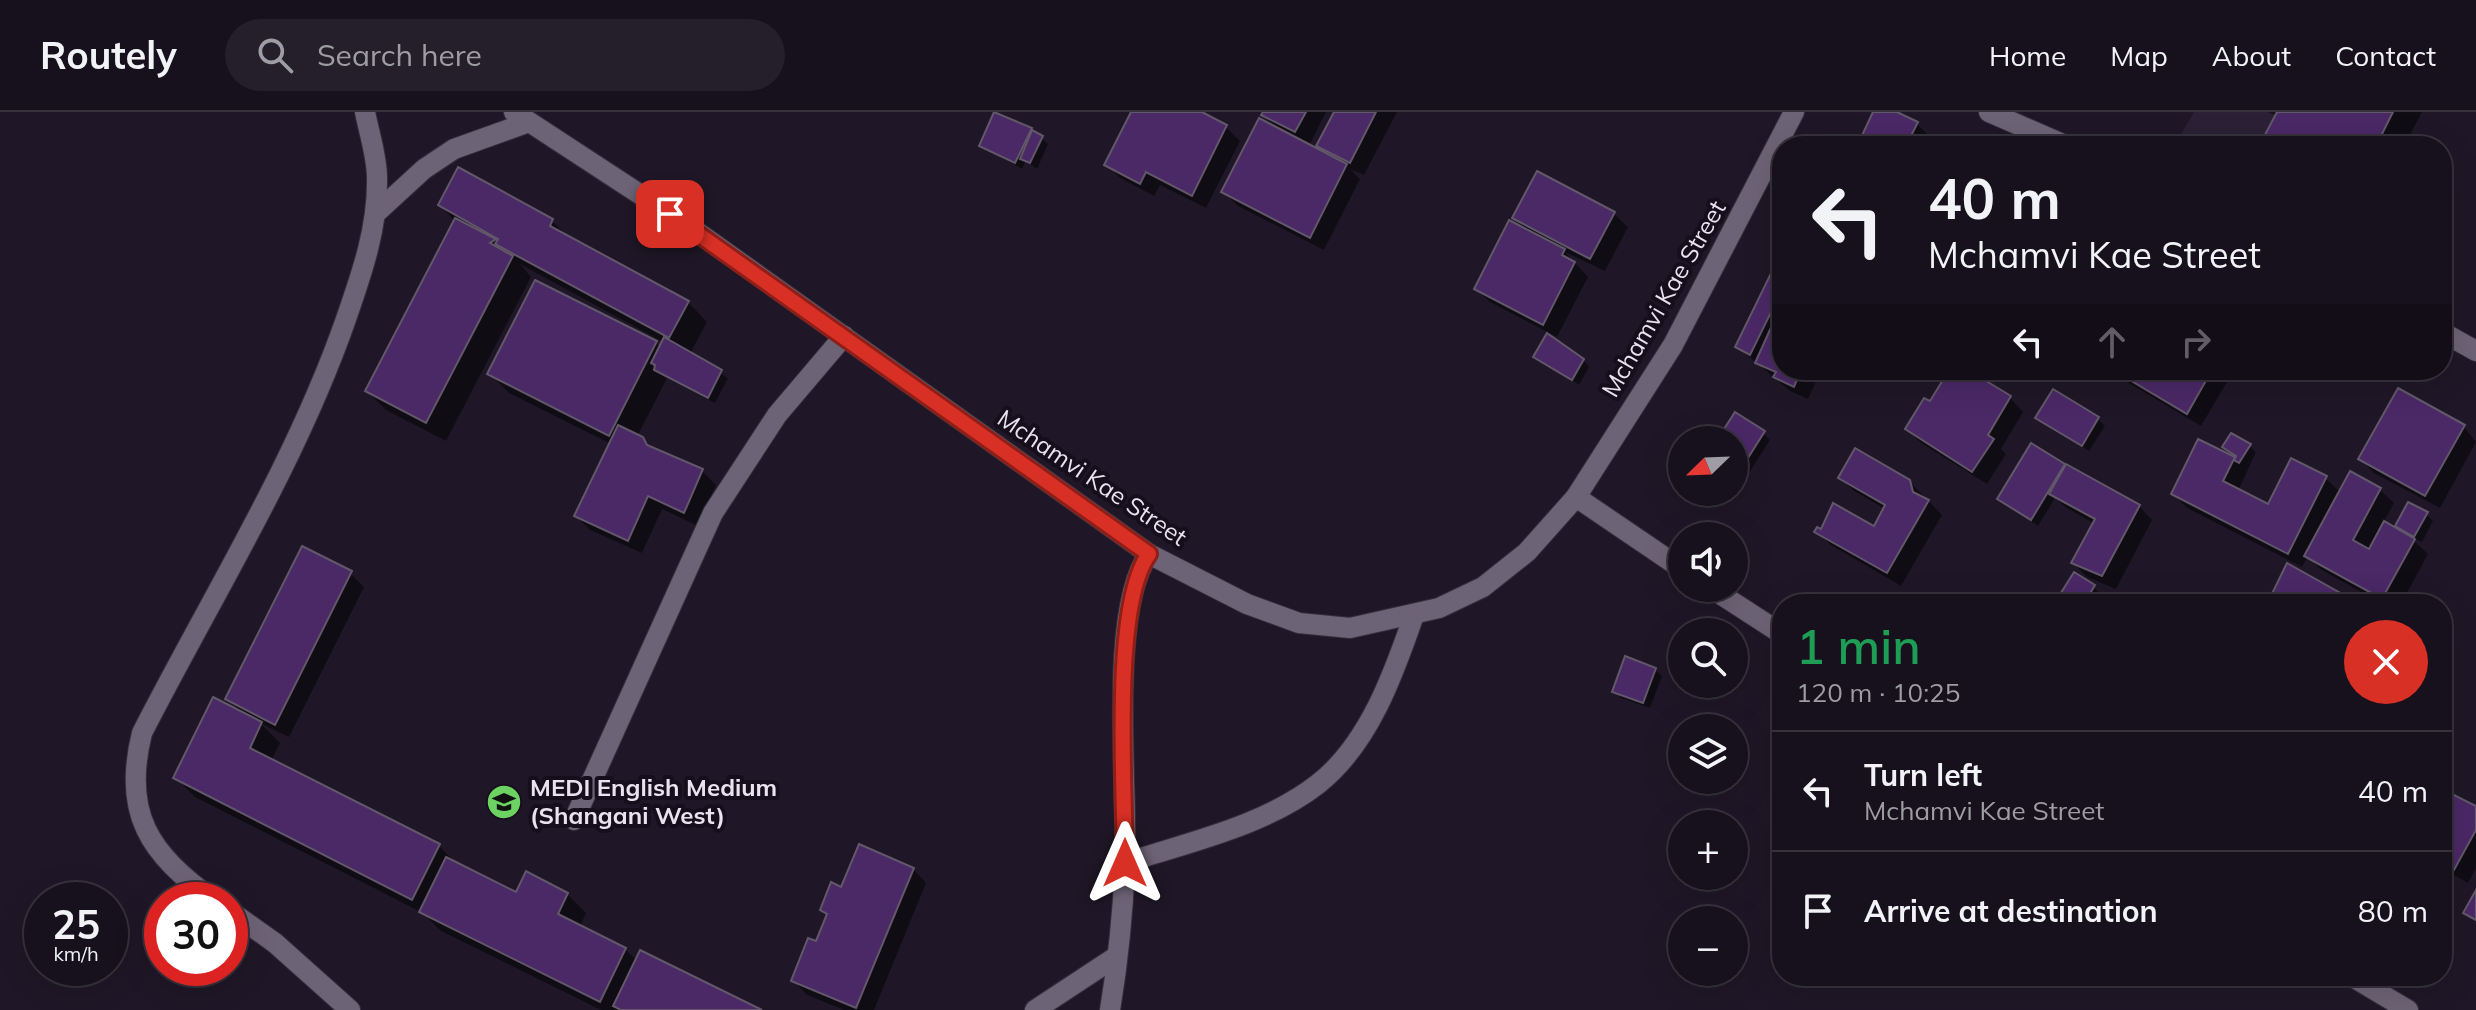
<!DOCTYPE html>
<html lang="en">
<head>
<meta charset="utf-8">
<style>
  :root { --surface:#17111d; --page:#241f2a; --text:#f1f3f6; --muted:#9e9da4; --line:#36313b }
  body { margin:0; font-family:Mulish,sans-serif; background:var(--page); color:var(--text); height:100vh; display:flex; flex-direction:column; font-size:30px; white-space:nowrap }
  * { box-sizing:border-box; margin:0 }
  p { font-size:26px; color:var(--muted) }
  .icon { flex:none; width:44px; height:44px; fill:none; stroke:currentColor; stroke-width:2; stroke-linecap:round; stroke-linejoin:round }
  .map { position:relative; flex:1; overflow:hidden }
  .sheet { position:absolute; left:1772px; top:482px; width:680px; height:392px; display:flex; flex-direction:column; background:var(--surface); border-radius:32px; box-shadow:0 8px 32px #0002,0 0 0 2px var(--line) }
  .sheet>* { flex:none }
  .hud { position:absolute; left:1772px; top:24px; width:680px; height:244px; border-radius:32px; box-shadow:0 8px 32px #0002,0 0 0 2px var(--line); background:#17111d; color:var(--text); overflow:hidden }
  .needle { width:52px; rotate:247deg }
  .fabs { position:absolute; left:1668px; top:314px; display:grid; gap:16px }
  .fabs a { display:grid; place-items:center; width:80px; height:80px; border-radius:50%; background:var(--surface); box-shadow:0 8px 32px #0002,0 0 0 2px var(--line); font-size:40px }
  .speed { position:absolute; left:24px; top:770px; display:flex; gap:16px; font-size:40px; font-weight:700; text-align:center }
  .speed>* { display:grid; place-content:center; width:104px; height:104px; border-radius:50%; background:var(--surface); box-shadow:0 8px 32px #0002,0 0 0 2px var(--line); line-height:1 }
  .speed small { font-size:20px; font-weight:400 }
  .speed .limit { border:12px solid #d22; background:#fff; color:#111 }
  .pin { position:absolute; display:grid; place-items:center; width:68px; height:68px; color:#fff; margin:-34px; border-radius:16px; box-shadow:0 4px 12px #0006 }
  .me { position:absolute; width:88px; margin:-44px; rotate:0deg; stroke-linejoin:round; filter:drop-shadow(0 0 6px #0008) }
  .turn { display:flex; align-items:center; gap:28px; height:168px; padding:0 24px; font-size:36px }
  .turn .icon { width:104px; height:104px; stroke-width:2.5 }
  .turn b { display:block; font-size:56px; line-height:68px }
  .lanes { display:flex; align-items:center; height:76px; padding:0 24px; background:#0003; justify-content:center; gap:40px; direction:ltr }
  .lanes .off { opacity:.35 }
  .round { display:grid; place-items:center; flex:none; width:84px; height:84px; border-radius:42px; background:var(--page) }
  .summary { display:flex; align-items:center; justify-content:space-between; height:136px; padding:0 24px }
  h1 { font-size:48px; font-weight:600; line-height:60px; color:#1e9e55 }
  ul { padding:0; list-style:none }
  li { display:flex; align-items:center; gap:24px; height:120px; padding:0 24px; border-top:2px solid var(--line) }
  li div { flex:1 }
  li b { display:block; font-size:30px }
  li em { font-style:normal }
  header { display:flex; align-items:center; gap:48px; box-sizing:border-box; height:112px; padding:0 40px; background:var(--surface); border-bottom:2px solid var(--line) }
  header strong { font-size:38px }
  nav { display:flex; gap:44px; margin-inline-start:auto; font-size:28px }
  .search { width:560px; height:72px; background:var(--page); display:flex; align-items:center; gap:20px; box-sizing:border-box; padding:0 28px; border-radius:44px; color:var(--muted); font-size:30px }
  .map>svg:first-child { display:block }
</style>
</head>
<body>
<header>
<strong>Routely</strong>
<div class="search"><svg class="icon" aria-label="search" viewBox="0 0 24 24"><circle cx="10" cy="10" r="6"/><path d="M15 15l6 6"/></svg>Search here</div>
<nav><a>Home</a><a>Map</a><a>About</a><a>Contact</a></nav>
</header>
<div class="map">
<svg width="2476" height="898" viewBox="0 0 2476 898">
  <rect width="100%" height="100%" fill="#1f1727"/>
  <path fill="#2b2035" d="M2194,0H2359L2336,34H2174Z"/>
  <g fill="#0007">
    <path d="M1133,0H1197L1226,15L1240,29L1206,96L1160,73L1154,84L1120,66L1107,53Z"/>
    <path d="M1265,0H1326L1309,34L1329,44L1319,33L1336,0H1397L1364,63L1350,57L1360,67L1324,138L1238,94L1224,80L1278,17L1263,3Z"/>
    <path d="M1875,0H1892L1917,12L1930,25L1926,34H1859Z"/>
    <path d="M2268,0H2422L2404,34H2261L2277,4Z"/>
    <path d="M996,1L1031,17L1048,32L1037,57L1026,49L1022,57L981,33Z"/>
    <path d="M1538,61L1614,102L1628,115L1605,159L1565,140L1588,165L1557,225L1490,190L1476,177L1528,119L1515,106Z"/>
    <path d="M440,93L552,109L569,126L688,190L707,210L690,242L728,266L715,291L667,266L637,325L652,337L702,359L716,373L698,414L662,397L642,441L590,418L576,404L611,332L509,281L490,262L656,231L661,236L663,230L520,152L531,165L446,329L386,298L367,279L455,109Z"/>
    <path d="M1782,156V258H1821L1808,287L1790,279L1738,235Z"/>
    <path d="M1536,244L1583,248L1589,255L1579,273Z"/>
    <path d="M1952,258H1964L2010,286L2023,300L2001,337L2006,342L1987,372L1921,331L1907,317L1931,292Z"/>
    <path d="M2043,258H2064L2059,267Z"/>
    <path d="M2107,258H2234L2201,314Z"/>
    <path d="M2038,306L2098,307L2105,314L2089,339Z"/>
    <path d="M2463,314L2476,330L2440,396L2374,361L2361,347Z"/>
    <path d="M1763,321L1770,328L1738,378L1734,376V328H1720Z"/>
    <path d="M2199,330L2238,349L2225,335L2249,334L2256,340L2238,379L2269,395L2325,366L2341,381L2380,378L2394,391L2383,411L2405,423L2397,414L2426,402L2433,409L2422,430L2411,426L2428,442L2401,492H2383L2320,457L2308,444L2302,455L2187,396L2173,382Z"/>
    <path d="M2064,354L2139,394L2152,408L2116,477L2087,465L2073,451L2095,412L2065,395L2055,386L2038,414L1999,387Z"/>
    <path d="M1840,366L1909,369L1942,403L1901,474L1831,433L1817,420L1828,409L1875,417L1885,397L1854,379Z"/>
    <path d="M350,461L364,475L289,625L260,611L280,631L271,649L439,734L459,754L517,782H567L586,801L580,815L625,837L637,849L757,898H601L441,819L423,801L195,685L176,666L242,601L228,587Z"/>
    <path d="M2093,475L2100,482L2094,492H2071L2062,484Z"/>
    <path d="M1655,558L1662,564L1650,596L1621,586L1615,579Z"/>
    <path d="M2442,679L2476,696V756L2468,771L2442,756Z"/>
    <path d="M913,757L926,771L874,898H844L807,883L794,869L817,831L828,804L822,798L842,777Z"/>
  </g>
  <g fill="#4b2866" stroke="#61586a" stroke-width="2">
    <path d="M994,0L1032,16L1015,51L979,34Z"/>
    <path d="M1131,0H1202L1227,13L1192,84L1146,60L1140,72L1104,53Z"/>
    <path d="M1263,0H1306L1295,20L1261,3Z"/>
    <path d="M1334,0H1376L1350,51L1316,34Z"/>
    <path d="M1873,0H1897L1918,10L1906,34H1857Z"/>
    <path d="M2277,0H2393L2376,34H2259Z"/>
    <path d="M1259,6L1347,52L1310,126L1221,80Z"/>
    <path d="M1032,18L1043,24L1030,51L1020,47Z"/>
    <path d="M458,55L553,107L550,114L689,189L669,226L495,132L498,127L438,93Z"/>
    <path d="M1537,59L1615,100L1590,147L1512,106Z"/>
    <path d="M455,106L496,127L490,131L513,144L426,311L365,279Z"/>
    <path d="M1509,108L1565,137L1562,143L1575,150L1543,213L1474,177Z"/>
    <path d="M1776,151L1782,154V178L1750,243L1735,235Z"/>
    <path d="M535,168L657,229L609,324L487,262Z"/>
    <path d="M1782,191V258H1801L1794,275L1773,265L1776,260L1755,251Z"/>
    <path d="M1547,221L1584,247L1572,268L1533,245Z"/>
    <path d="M664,225L722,258L708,286L654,258L655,253L651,251Z"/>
    <path d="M1949,258H1968L2011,284L1988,323L1994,327L1972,360L1905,317L1924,286L1930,289Z"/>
    <path d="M2113,258H2212L2187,302Z"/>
    <path d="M2398,276L2465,313L2425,384L2358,347Z"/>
    <path d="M2053,277L2099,305L2082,334L2035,306Z"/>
    <path d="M1735,300L1765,319L1734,368V328H1717Z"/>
    <path d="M618,313L643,325L647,333L703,357L684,401L648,384L628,429L574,404Z"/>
    <path d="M2231,321L2251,332L2239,351L2234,348L2236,344L2222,335Z"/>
    <path d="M2198,327L2235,345L2223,369L2268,392L2291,346L2327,364L2288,442L2171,382Z"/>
    <path d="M2031,331L2065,352L2031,408L1997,387Z"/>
    <path d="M1855,336L1910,368L1913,380L1929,388L1887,461L1814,420L1817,415L1821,417L1833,391L1874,414L1885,393L1838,366Z"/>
    <path d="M2066,352L2140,393L2102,464L2071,451L2095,407L2049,382Z"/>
    <path d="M2350,359L2381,376L2353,428L2369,437L2384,409L2415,427L2382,487L2304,444Z"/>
    <path d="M2408,390L2428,400L2414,425L2395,414Z"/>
    <path d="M302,434L352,459L275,613L225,587Z"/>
    <path d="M2287,451L2360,492H2267Z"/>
    <path d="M2074,460L2095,473L2084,492H2073L2059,484Z"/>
    <path d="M1625,544L1656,556L1643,591L1612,580Z"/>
    <path d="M213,585L262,610L250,636L440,732L412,788L173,666Z"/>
    <path d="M2442,677L2476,694V718L2454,758L2442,752Z"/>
    <path d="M859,732L914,756L856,896L791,869L808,826L816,829L827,802L820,798L831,770L841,775Z"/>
    <path d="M446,745L516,780L526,759L568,781L558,802L626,836L600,890L419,800Z"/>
    <path d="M2476,778V808L2463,801Z"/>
    <path d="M640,838L762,898H621L613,894Z"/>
  </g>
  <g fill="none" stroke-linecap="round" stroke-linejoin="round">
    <g stroke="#36303c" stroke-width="22">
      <g id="lane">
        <path d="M375,102L424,57L454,37L529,10"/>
        <path d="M574,708L713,401L777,303L844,224"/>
        <path d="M214,788C149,742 122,701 142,621C212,484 295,353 346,207C362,161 378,115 377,66C377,44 369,21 365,0"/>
        <path d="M230,799L275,831L350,898"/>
        <path d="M1035,898L1117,844"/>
      </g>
    </g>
    <g stroke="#36303c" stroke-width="22">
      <g id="street">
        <path d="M514,0L693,117L1149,442L1247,492L1299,511L1350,516L1439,496L1483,475L1527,440L1576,385L1673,233L1794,0"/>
        <path d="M1989,0L2067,34"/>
        <path d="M2442,220L2476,239"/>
        <path d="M1576,385L1682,457"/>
        <path d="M1711,476L1782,522"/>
        <path d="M1125,751C1189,730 1264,714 1318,672C1369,632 1394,561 1414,503"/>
        <path d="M2351,864L2408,898"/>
        <path d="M1110,898C1118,850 1123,800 1125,751C1128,676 1108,498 1149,442"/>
      </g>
    </g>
    <use href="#lane" stroke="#6d6376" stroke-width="20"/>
    <use href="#street" stroke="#6d6376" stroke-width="20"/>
  </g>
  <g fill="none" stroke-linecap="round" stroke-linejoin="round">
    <g stroke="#8d1f18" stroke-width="20">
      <path id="route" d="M670,102L1149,442C1111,494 1125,680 1125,751"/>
    </g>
    <use href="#route" stroke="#d93025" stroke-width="14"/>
  </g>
  <defs>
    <g id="school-disc" transform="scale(1.8)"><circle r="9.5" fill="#6cd362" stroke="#160e1d"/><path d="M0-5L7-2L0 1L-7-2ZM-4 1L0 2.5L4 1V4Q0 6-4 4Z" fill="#111"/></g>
  </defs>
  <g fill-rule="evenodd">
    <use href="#school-disc" x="504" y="690"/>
  </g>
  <g text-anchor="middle" stroke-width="8" stroke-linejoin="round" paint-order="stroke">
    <g font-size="24" fill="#e8e3ee" stroke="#160e1d">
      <text transform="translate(1664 187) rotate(-60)" y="8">Mchamvi Kae Street</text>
      <text transform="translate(1092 366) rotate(34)" y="8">Mchamvi Kae Street</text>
    </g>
    <g font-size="24" font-weight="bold" fill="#e8e3ee" stroke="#160e1d" text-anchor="start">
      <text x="530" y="684">MEDI English Medium<tspan x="530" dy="28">(Shangani West)</tspan></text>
    </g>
  </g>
</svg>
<div class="fabs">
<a><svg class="needle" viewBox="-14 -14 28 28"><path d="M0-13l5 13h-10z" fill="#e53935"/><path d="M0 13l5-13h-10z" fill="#9e9da4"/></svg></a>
<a><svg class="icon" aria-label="sound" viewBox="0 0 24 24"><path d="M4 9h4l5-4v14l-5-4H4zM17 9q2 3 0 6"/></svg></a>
<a><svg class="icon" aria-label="search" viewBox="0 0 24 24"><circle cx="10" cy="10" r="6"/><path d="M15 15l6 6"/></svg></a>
<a><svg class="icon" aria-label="layers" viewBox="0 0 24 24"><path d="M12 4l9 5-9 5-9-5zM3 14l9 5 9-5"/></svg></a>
<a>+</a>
<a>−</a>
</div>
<div class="speed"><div>25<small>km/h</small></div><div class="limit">30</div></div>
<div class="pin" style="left:670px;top:102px;background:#d93025"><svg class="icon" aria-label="arrive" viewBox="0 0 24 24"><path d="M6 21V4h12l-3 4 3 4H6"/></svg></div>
<svg class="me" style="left:1125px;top:751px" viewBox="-20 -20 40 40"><path d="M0-17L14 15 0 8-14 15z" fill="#d93025" stroke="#fff" stroke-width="4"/></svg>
<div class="hud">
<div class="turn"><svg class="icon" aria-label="left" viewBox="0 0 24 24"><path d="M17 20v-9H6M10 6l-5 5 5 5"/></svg><div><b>40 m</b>Mchamvi Kae Street</div></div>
<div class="lanes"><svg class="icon" aria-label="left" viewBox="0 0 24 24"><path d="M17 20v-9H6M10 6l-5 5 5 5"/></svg><svg class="icon off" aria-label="ahead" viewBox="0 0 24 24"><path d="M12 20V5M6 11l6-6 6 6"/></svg><svg class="icon off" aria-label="right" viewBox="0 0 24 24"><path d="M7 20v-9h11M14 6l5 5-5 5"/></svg></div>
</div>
<section class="sheet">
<div class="summary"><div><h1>1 min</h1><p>120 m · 10:25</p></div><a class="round" style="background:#d93025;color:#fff"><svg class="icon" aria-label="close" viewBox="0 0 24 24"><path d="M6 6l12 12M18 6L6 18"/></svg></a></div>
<ul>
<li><svg class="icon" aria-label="left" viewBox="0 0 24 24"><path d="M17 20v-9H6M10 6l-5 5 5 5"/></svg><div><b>Turn left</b><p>Mchamvi Kae Street</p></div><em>40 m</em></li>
<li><svg class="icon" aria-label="arrive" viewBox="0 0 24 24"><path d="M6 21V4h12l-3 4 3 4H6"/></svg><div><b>Arrive at destination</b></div><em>80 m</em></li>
</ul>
</section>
</div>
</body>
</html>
